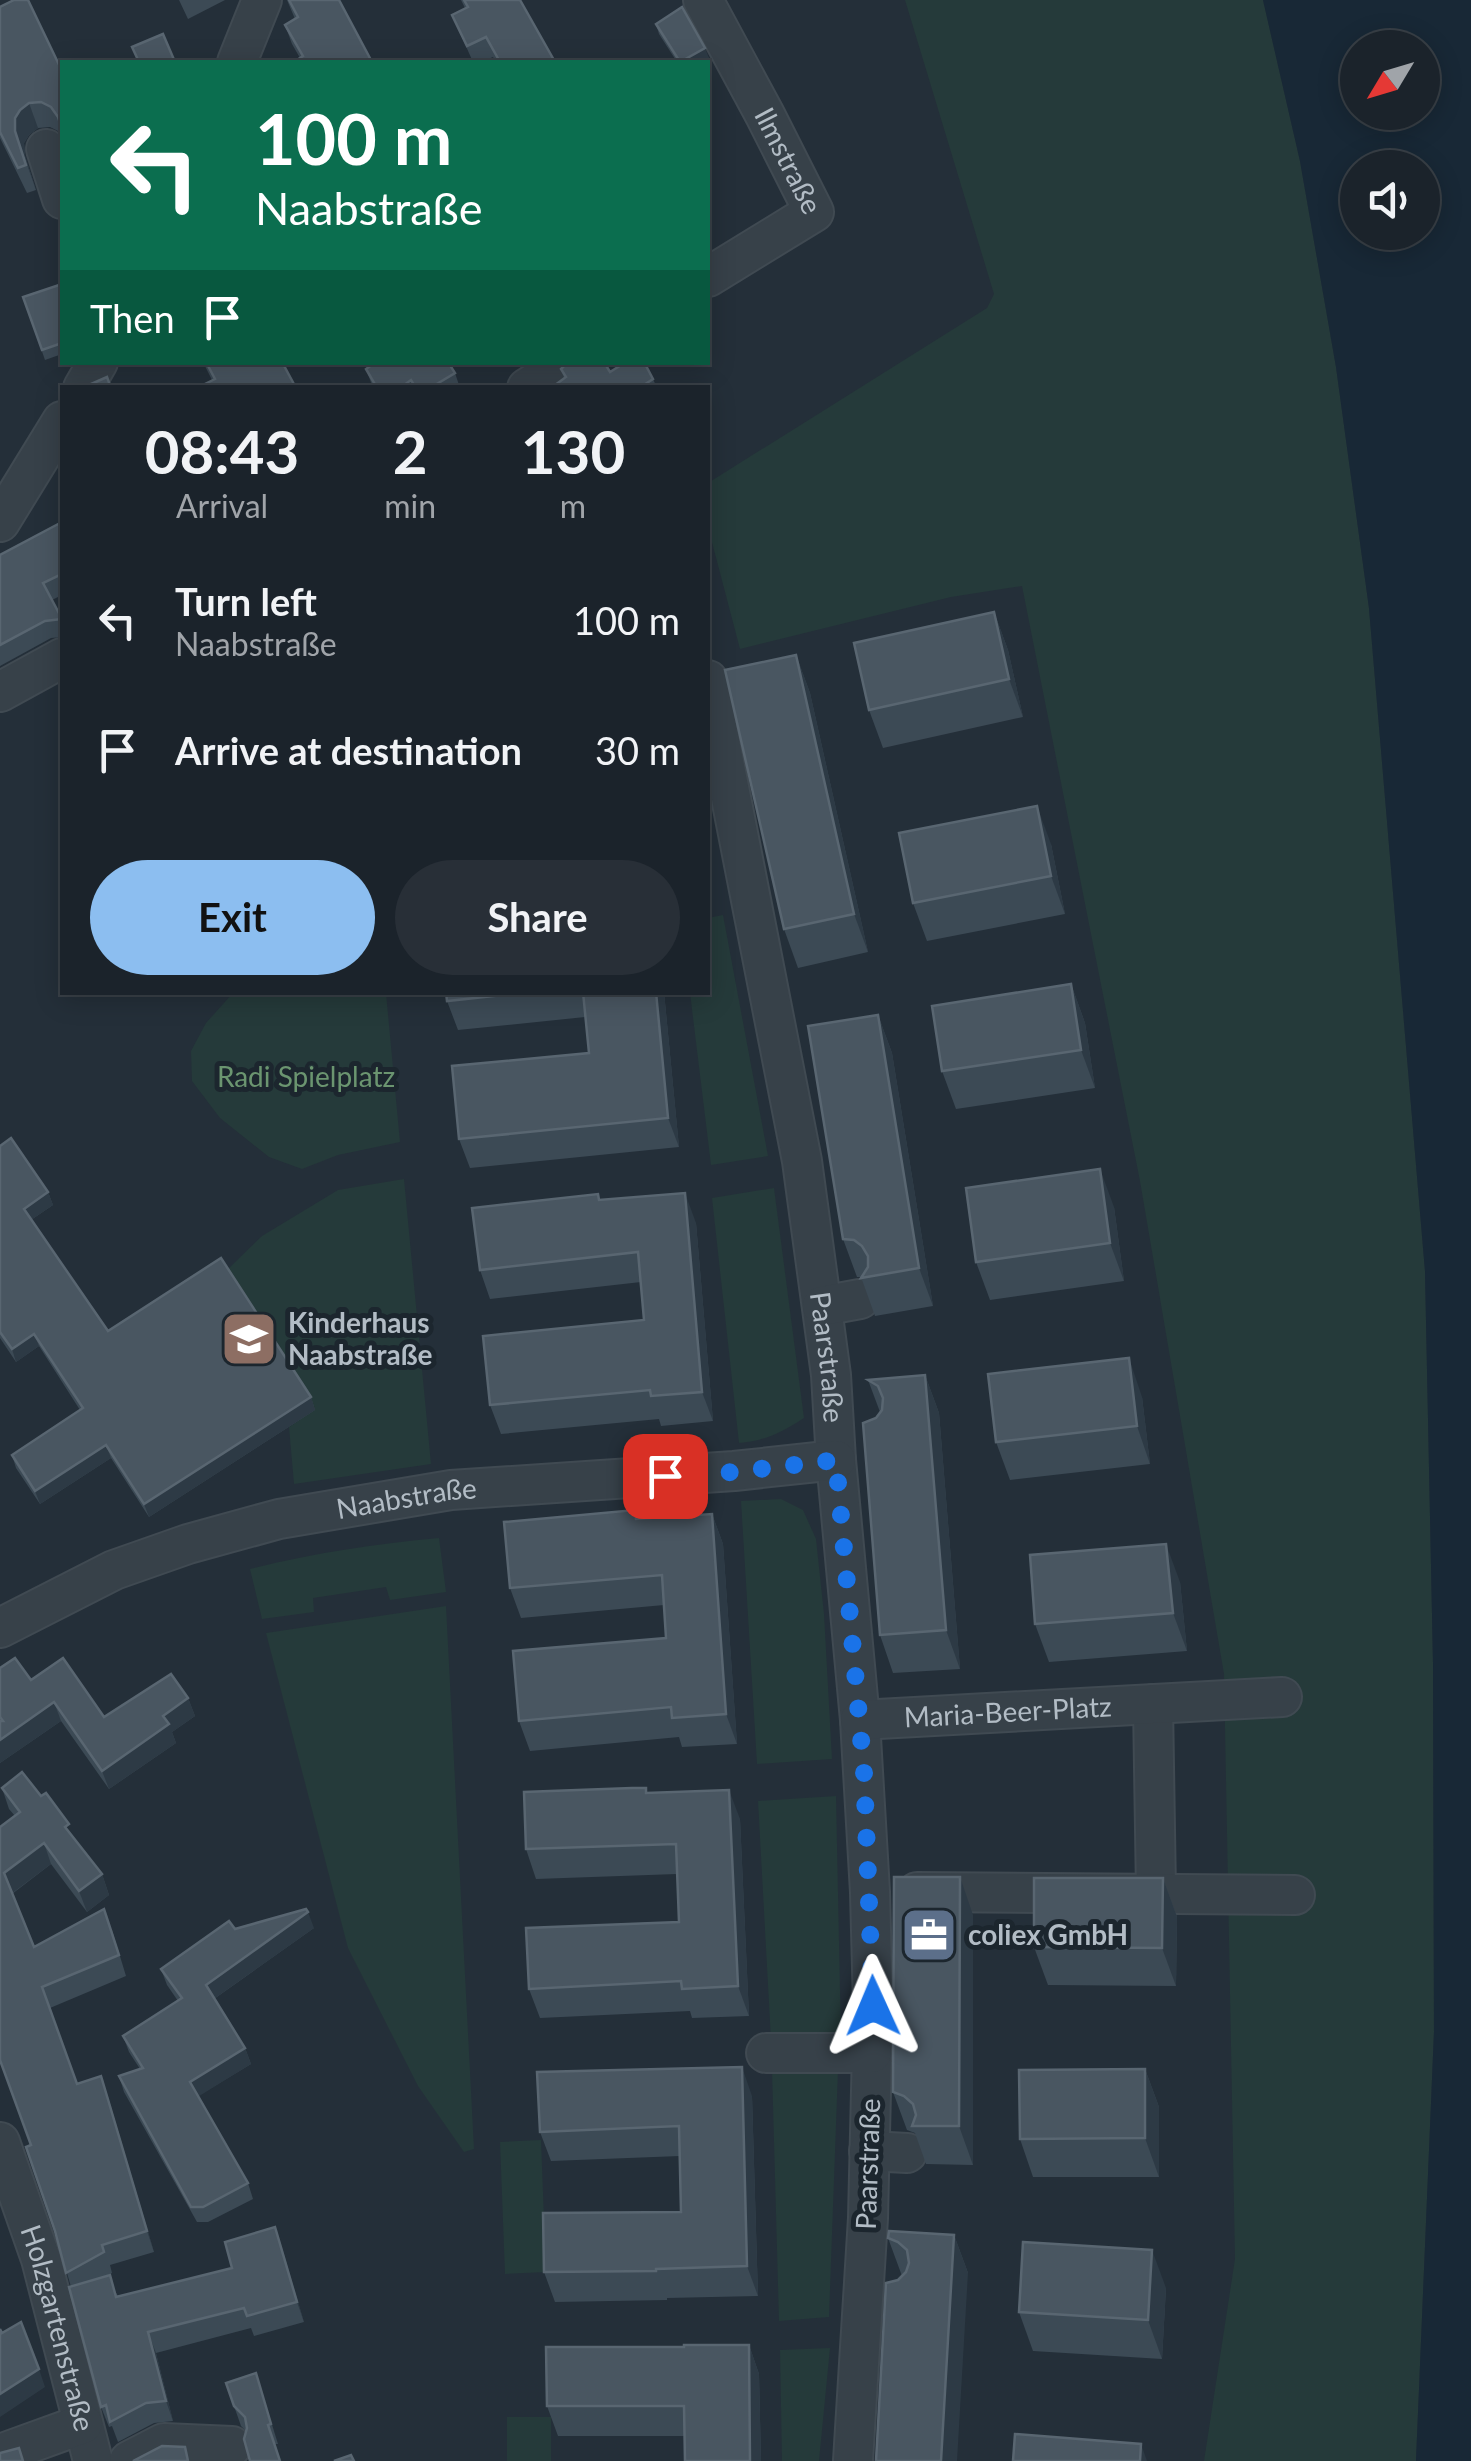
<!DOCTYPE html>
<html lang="en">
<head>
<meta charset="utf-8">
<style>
  :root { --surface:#1b232b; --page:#282f37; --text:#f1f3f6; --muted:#a0a4a9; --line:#394047; --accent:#8cbef0 }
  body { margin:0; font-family:Lato,sans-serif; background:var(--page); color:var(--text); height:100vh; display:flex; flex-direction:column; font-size:38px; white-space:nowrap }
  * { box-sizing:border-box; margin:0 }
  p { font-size:32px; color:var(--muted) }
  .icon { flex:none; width:55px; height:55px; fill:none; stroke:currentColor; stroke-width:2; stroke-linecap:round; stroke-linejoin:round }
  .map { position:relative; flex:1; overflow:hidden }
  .panel { position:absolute; left:60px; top:385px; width:650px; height:610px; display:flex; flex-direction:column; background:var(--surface); border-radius:0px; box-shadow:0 5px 25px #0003,0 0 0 2px var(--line) }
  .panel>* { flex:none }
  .top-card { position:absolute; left:60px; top:60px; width:650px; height:305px; border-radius:0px; box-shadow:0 5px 25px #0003,0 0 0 2px var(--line); background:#0b6e4f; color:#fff; overflow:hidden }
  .needle { width:65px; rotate:232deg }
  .tools { position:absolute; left:1340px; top:30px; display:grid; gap:20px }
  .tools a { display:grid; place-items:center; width:100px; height:100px; border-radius:50%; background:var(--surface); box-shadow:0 5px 25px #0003,0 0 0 2px var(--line); font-size:50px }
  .pin { position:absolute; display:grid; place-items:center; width:85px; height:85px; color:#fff; margin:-42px; border-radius:20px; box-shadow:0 5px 15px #0006 }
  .me { position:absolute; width:110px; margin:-55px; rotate:359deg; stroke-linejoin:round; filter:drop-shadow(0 0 8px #0008) }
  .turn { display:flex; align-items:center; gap:35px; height:210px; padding:0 30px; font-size:45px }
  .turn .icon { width:130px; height:130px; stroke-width:2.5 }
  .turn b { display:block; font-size:70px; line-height:85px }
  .then { display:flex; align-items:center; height:95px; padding:0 30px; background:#0003; gap:20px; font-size:38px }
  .eta { display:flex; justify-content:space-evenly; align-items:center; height:170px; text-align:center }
  .eta b { font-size:60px; font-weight:700; line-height:70px }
  .action { display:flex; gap:20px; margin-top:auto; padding:20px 30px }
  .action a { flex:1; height:115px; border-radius:60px; background:var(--accent); color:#111; font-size:40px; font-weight:700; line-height:115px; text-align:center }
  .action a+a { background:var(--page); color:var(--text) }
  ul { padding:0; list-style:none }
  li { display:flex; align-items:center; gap:30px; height:130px; padding:0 30px }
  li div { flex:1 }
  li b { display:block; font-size:38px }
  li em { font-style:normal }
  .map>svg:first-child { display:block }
</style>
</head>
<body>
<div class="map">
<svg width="1471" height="2461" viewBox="0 0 1471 2461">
  <rect width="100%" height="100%" fill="#242f39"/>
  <g fill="#253a3a">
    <path d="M905,0H1263L1300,161L1336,367L1369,608L1425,1271L1433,1662L1434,2032L1416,2461H1204L1235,2259L1224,1674L1140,1181L1022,586L951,597L740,649L708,527V483L987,308L994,294Z"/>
    <path d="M723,915L768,1156L711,1165L690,993L708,992V918Z"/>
    <path d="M233,993H386L400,1142L338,1155L302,1169L269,1157L220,1118L192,1081L191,1051L206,1023Z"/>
    <path d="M404,1179L431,1464L294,1484L289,1427L315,1409L226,1271L262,1236L338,1190Z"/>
    <path d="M774,1188L804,1418C782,1432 765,1441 739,1443L712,1198Z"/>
    <path d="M781,1499L803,1510L816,1539L824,1614L832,1759L757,1764L741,1501Z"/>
    <path d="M439,1538L446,1592L390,1600L386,1587L313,1598L314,1612L262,1619L250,1569C313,1553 375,1544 439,1538Z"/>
    <path d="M446,1606L474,2149L464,2152L418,2086L348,1948L266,1633Z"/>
    <path d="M836,1796L841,2039L771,2040L758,1801Z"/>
    <path d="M772,2070H838L829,2317L779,2321Z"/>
    <path d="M541,2140L546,2272L505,2274L500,2142Z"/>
    <path d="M830,2348L819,2461H782L780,2350Z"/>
    <rect x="507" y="2417" width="44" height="44"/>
  </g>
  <path fill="#182836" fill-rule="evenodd" d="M1263,0H1471V2461H1416L1434,2032L1433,1662L1425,1271L1369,608L1336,367L1300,161ZM1358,48H1422V112H1358ZM1358,168H1422V232H1358Z"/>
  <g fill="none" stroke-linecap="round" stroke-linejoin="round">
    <g stroke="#404a52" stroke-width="42">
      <g id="minor">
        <path id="s1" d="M703,0L765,115L814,212L708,277"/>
        <path d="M237,62L262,0"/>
        <path d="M46,149L62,199"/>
        <path d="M83,388L98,362"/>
        <path d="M527,388L568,362"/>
        <path d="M0,522L62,421"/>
        <path id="s2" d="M708,680L802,1161L831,1375L836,1460L860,1720L870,1892L873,2007L868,2218L853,2461"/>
        <path d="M0,692L62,658"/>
        <path d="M822,1306L860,1299"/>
        <path id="s3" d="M0,1628L114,1570L188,1544L279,1519L451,1490L734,1471L836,1460"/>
        <path d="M1153,1704L1156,1892"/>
        <path id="s4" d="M860,1720L1282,1697"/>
        <path d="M917,1892L1295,1895"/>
        <path d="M766,2053H872"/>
        <path id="s5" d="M0,2142L41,2259L93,2461"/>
        <path d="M869,2151L907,2153"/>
        <path d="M0,2454L83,2424"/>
        <path d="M129,2461L164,2443L232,2446"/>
      </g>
    </g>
    <use href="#minor" stroke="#374149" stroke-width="38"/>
  </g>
  <g fill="#3c4a55">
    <path d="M179,0H225L188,19Z"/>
    <path d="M287,0H339L372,62L300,58L292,44L285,25L295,19Z"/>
    <path d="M461,0H520L555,62H496L493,57L481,62H473L452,15L465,8Z"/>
    <path d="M0,7L62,71V135L60,132L50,127L38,128L29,135L24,143L25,156L36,190L27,193L0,138Z"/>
    <path d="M656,24L709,58L701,62H677L659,34Z"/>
    <path d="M62,284V354L45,360L23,297Z"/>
    <path d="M203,362H282L212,380Z"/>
    <path d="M374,362H448L455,373L460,388H373L366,369Z"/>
    <path d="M561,369L610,372L653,379L657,388H550L564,379Z"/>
    <path d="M62,522V595L52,600L62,621V637L51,638L0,666V555Z"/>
    <path d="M994,612L1008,650L1023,717L883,748L869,710Z"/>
    <path d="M796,655L810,693L868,952L798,968L784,929Z"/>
    <path d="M1051,844L1065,914L927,941L913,903Z"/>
    <path d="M1071,984L1085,1023L1095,1088L956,1109L942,1071Z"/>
    <path d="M446,992H664L679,1147L470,1168L459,1139L589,1053L585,1017L458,1030L447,1001Z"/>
    <path d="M878,1015L892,1053L933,1306L875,1316L861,1277H857L843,1239Z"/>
    <path d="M0,1146L48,1192L53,1205L31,1220L108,1331L311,1397L315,1410L149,1517L111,1458L40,1504L16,1468L12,1455L80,1410L39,1346L16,1362L0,1338Z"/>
    <path d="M600,1200L696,1223L713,1421L661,1426L659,1419L501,1434L490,1405L644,1320L641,1282L490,1299L480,1270Z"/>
    <path d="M1114,1207L1124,1281L990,1300L976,1262Z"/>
    <path d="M925,1375L939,1413L960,1669L893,1673L880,1635V1412L868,1380Z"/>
    <path d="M1142,1397L1150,1464L1010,1480L996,1442Z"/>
    <path d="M635,1510L638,1519L712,1514L723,1544L737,1744L682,1747L679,1737L530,1751L519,1721L666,1638L664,1605L521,1618L510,1588Z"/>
    <path d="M1180,1582L1187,1651L1049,1662L1035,1624Z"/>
    <path d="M0,1668L31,1680L104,1717L188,1698L195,1716L172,1732L176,1743L109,1789L61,1721L0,1763Z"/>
    <path d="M2,1788L75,1840L102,1874L109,1895L87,1912L51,1864L12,1894L34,1947L112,1930L126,1976L50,2008L77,2084L108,2097L154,2252L110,2265L112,2273L106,2276L118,2296L232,2268L275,2227L304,2322L254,2336L251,2328L156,2353L173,2421L154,2423L118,2442L112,2426L109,2427L101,2407L71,2287L31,2145L0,2060L15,1816L9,1809Z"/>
    <path d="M648,1793L740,1819L749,2016L692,2018L690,2011L540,2018L529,1989L679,1922L677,1874L536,1879L526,1849Z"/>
    <path d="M1163,1878L1177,1917L1176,1986L1048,1985L1034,1947Z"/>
    <path d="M973,1915V2165L926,2164L915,2133L907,2130L893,2092Z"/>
    <path d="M314,1928L214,1999L245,2048L251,2064L198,2096L248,2183L253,2199L208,2222H197L124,2092L119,2076L140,2069L129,2052L123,2036L178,2001L167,1985L161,1969L235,1929Z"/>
    <path d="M1145,2069L1159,2107V2177H1033L1020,2139Z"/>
    <path d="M752,2096L758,2296L667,2298V2300L555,2302L544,2272L681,2212L680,2156L551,2161L540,2132Z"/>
    <path d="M954,2235L968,2273L898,2280L902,2276L888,2238Z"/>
    <path d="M1166,2288L1162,2359L1033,2351L1019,2312Z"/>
    <path d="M749,2345L759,2374L761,2461H685V2436H558L547,2406L684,2347Z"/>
    <path d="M256,2373L278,2444H275L246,2431L241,2426L234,2406Z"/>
  </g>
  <g fill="#2d3a45">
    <path d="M705,48L709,58L701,62H682Z"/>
    <path d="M29,103L38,128L29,135L24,143L25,156L36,190L15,131V118L20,110Z"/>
    <path d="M994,612L1008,650L1023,717L1009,679Z"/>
    <path d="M796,655L810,693L868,952L854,914Z"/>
    <path d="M1037,806L1051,844L1065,914L1051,876Z"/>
    <path d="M1071,984L1085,1023L1095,1088L1081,1050Z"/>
    <path d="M656,992H664L679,1147L668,1118Z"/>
    <path d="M878,1015L892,1053L933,1306L919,1268Z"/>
    <path d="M1100,1169L1114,1207L1124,1281L1110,1243Z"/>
    <path d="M48,1192L53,1205L28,1222L24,1209Z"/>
    <path d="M685,1193L696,1223L713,1421L702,1392Z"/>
    <path d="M34,1334L39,1346L16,1362L12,1349Z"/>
    <path d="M1129,1358L1142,1397L1150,1464L1137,1426Z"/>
    <path d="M925,1375L939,1413L960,1669L946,1630Z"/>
    <path d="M311,1397L315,1410L149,1517L144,1504Z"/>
    <path d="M106,1445L111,1458L40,1504L35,1491Z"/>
    <path d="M712,1514L723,1544L737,1744L726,1714Z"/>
    <path d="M1166,1544L1180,1582L1187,1651L1173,1613Z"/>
    <path d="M188,1698L195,1716L172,1732L176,1743L109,1789L102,1771L163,1716Z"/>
    <path d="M54,1702L61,1721L0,1763V1740Z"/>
    <path d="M729,1790L740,1819L749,2016L738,1986Z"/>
    <path d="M44,1843L51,1864L11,1894L4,1873Z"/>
    <path d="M102,1874L109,1895L87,1912L79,1891Z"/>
    <path d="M960,1877L973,1915V2165L959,2126Z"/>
    <path d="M1163,1878L1177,1917L1176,1986L1162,1948Z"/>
    <path d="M308,1912L314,1928L211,2001L206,1985Z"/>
    <path d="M245,2048L251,2064L196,2098L190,2082Z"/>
    <path d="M742,2067L752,2096L758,2296L747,2266Z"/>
    <path d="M1145,2069L1159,2107V2177L1145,2138Z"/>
    <path d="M101,2076L108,2097L154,2252L147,2231Z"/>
    <path d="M275,2227L282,2247L304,2322L297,2302Z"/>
    <path d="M954,2235L968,2273L957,2461H941Z"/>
    <path d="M1152,2250L1166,2288L1162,2359L1148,2320Z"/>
    <path d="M148,2332L156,2353L173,2421L166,2401Z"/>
    <path d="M749,2345L759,2374L761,2461H750Z"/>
    <path d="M39,2369L45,2387L0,2417V2394Z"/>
    <path d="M1141,2444L1147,2461H1140Z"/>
  </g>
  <g fill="#495661" stroke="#596671" stroke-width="2.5">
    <path d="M14,0H28L62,71V130L58,117L51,107L41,102L29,103L20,110L15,118V131L26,165L18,168L0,132V7Z"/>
    <path d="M289,0H339L372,62H298L297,60L303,56L285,25L298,17Z"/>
    <path d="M464,0H520L555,62H500L486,37L467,46L452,15L468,7Z"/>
    <path d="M682,7L705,48L680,62L656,24Z"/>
    <path d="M163,34L175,62H139L132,47Z"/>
    <path d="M62,284V343L42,350L23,297Z"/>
    <path d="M206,362H282L296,388H205L203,385L215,379Z"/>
    <path d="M376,362H448L455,373L430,388H416L411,380L400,388H377L366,369Z"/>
    <path d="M568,362H604L610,372L626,362H644L653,379L639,388H551L566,377L561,369Z"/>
    <path d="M107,377L111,388H82Z"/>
    <path d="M62,522V574L43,583L62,619L45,621L0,645V555Z"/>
    <path d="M994,612L1009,679L869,710L854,643Z"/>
    <path d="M796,655L854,914L784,929L725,670Z"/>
    <path d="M1037,806L1051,876L913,903L899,833Z"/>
    <path d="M1071,984L1081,1050L942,1071L932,1006Z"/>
    <path d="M446,992H530L447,1001Z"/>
    <path d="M583,992H656L668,1118L459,1139L452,1066L589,1053Z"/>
    <path d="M878,1015L919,1268L861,1278L868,1267V1256L862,1246L854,1240L843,1239L808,1026Z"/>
    <path d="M11,1138L48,1192L24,1209L108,1331L221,1258L311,1397L144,1504L106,1445L35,1491L12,1455L83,1408L34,1334L12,1349L0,1332V1146Z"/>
    <path d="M1100,1169L1110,1243L976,1262L966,1188Z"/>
    <path d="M685,1193L702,1392L651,1396L650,1390L490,1405L483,1336L644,1320L638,1252L480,1270L472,1208L598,1194L599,1200Z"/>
    <path d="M1129,1358L1137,1426L996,1442L988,1374Z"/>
    <path d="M925,1375L946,1630L880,1635L863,1423L876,1418L882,1410L883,1398L878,1386L868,1380Z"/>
    <path d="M635,1510L636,1519L712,1514L726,1714L672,1718L671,1707L519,1721L513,1651L666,1638L662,1575L510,1588L504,1522Z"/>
    <path d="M1166,1544L1173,1613L1035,1624L1030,1555Z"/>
    <path d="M15,1658L31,1680L63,1658L104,1717L171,1674L188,1698L163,1716L169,1724L102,1771L54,1702L0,1740V1721H3L0,1717V1668Z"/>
    <path d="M22,1772L41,1796L46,1793L69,1824L65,1827L102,1874L79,1891L44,1843L4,1873L34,1947L104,1909L119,1955L42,1987L77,2084L101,2076L147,2231L102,2245L104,2252L66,2273L55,2231L26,2147L31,2145L0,2060V1827L20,1812L2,1788Z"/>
    <path d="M632,1788H646V1793L729,1790L738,1986L682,1989L681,1981L529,1989L526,1928L679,1922L676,1844L526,1849L524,1792Z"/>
    <path d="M894,1877H960L959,2126H912L916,2115L913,2104L904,2096L893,2092Z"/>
    <path d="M1034,1878H1163L1162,1948L1034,1947Z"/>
    <path d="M306,1909L308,1912L206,1985L245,2048L190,2082L248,2183L203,2207H191L119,2076L143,2068L123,2036L182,1998L161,1969L229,1921L235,1929Z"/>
    <path d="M742,2067L747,2266L656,2269V2271L544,2272L543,2213L681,2212L679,2126L540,2132L537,2072Z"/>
    <path d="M1145,2069V2138L1020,2139L1019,2070Z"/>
    <path d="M275,2227L297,2302L247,2316L244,2308L148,2332L166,2401L146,2403L110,2422L106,2405L101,2407L69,2287L110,2275L116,2297L232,2268L225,2242Z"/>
    <path d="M889,2231L954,2235L941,2461H876L886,2283L898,2280L906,2272L909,2263L907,2250L898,2242L888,2238Z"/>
    <path d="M1023,2242L1152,2250L1148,2320L1019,2312Z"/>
    <path d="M21,2322L39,2369L0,2394V2329L2,2333Z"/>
    <path d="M684,2345H749L750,2461H685L684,2406H547L546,2347H684Z"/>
    <path d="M256,2373L271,2424L268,2425L280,2461H250L244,2439L247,2428L245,2417L234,2406L226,2383Z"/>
    <path d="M1015,2434L1141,2444L1140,2461H1013Z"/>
    <path d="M162,2446L185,2447L188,2461H133Z"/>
    <path d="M19,2448L23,2461H0V2453Z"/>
    <path d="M351,2455L354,2461H334Z"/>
  </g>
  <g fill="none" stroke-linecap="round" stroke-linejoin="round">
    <path stroke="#1a73e8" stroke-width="18" stroke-dasharray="0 32.4" d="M665,1476L734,1472L836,1460L864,1772L873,2006"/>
  </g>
  <defs>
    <g id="school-square" transform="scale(2.875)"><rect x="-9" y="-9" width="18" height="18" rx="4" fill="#8d6e63" stroke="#1c262e"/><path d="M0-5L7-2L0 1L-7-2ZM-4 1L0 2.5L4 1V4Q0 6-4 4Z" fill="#fff"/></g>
    <g id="office-square" transform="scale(2.875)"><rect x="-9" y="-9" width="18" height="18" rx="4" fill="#5c6f8a" stroke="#1c262e"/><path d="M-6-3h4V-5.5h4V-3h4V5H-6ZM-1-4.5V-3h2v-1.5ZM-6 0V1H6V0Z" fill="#fff"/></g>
  </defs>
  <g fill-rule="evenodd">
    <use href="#school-square" x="249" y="1339"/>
    <use href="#office-square" x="929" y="1935"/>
  </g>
  <g text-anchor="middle" stroke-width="10" stroke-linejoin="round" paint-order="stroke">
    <g font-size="28" fill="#b2bcc5" stroke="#1c262e">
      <text dy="10" stroke="none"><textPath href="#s1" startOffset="182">Ilmstraße</textPath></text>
      <text dy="10" stroke="none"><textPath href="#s2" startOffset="688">Paarstraße</textPath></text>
      <text dy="10" stroke="none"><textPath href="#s3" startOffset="430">Naabstraße</textPath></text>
      <text dy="10" stroke="none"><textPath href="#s4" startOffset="148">Maria-Beer-Platz</textPath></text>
      <text transform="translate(868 2164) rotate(-88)" y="10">Paarstraße</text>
      <text dy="10" stroke="none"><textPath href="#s5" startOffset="195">Holzgartenstraße</textPath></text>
    </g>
    <g font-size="28" fill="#6b9570" stroke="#1c262e">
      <text x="306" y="1087">Radi Spielplatz</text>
    </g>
    <g font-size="28" font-weight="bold" fill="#b2bcc5" stroke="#1c262e" text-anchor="start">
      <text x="288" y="1333">Kinderhaus<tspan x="288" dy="32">Naabstraße</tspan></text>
      <text x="968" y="1945">coliex GmbH</text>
    </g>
  </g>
</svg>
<div class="tools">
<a><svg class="needle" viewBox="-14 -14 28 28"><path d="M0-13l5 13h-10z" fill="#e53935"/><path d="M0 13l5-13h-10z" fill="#a0a4a9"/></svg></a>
<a><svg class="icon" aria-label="sound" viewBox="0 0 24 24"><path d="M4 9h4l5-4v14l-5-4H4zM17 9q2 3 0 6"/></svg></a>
</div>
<div class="pin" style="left:665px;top:1476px;background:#d93025"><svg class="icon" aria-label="arrive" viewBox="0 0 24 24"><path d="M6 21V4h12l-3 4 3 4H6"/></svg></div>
<svg class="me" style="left:873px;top:2006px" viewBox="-20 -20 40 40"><path d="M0-17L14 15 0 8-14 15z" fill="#1a73e8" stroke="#fff" stroke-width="4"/></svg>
<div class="top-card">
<div class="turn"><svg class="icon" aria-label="left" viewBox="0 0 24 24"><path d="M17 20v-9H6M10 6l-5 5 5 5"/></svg><div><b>100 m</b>Naabstraße</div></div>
<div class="then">Then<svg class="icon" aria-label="arrive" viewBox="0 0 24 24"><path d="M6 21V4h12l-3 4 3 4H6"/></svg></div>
</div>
<section class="panel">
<div class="eta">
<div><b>08:43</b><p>Arrival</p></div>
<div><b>2</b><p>min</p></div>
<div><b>130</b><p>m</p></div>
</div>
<ul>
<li><svg class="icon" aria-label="left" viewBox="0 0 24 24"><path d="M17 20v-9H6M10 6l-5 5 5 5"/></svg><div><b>Turn left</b><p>Naabstraße</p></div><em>100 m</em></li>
<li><svg class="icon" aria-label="arrive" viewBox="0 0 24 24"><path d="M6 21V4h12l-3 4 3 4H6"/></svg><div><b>Arrive at destination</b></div><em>30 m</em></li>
</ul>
<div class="action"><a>Exit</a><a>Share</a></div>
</section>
</div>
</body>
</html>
